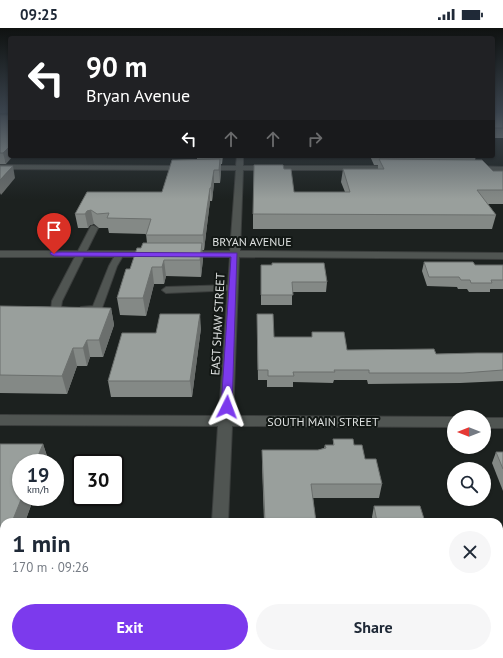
<!DOCTYPE html>
<html lang="en">
<head>
<meta charset="utf-8">
<style>
  :root { --surface:#fff; --page:#f6f6f7; --text:#1f2937; --muted:#747a83; --accent:#7c3aed }
  body { margin:0; font-family:"PT Sans",sans-serif; background:var(--page); color:var(--text); height:100vh; display:flex; flex-direction:column; font-size:15px; white-space:nowrap }
  * { box-sizing:border-box; margin:0 }
  p { font-size:13px; color:var(--muted) }
  .icon { flex:none; width:22px; height:22px; fill:none; stroke:currentColor; stroke-width:2; stroke-linecap:round; stroke-linejoin:round }
  .map { position:relative; flex:1; overflow:hidden }
  .details { position:absolute; left:0px; top:490px; width:503px; height:140px; display:flex; flex-direction:column; background:var(--surface); border-radius:12px 12px 0 0; box-shadow:0 1px 3px #0004 }
  .details>* { flex:none }
  .banner { position:absolute; left:8px; top:8px; width:487px; height:122px; border-radius:4px; box-shadow:0 1px 3px #0004; background:#202124; color:#fff; overflow:hidden }
  .needle { width:26px; rotate:270deg }
  .controls { position:absolute; left:447px; top:382px; display:grid; gap:8px }
  .controls a { display:grid; place-items:center; width:44px; height:44px; border-radius:50%; background:var(--surface); box-shadow:0 1px 3px #0004; font-size:20px }
  .speed { position:absolute; left:12px; top:426px; display:flex; gap:8px; font-size:20px; font-weight:700; text-align:center }
  .speed>* { display:grid; place-content:center; width:52px; height:52px; border-radius:50%; background:var(--surface); box-shadow:0 1px 3px #0004; line-height:1 }
  .speed small { font-size:10px; font-weight:400 }
  .speed .limit { border:2px solid #111; border-radius:6px; background:#fff; color:#111 }
  .pin { position:absolute; display:grid; place-items:center; width:34px; height:34px; color:#fff; margin:-41px -17px; border-radius:50% 50% 50% 0; rotate:-45deg; box-shadow:0 0 4px #0007 }
  .pin .icon { rotate:45deg }
  .me { position:absolute; width:44px; margin:-22px; rotate:3deg; stroke-linejoin:round; filter:drop-shadow(0 0 3px #0008) }
  .turn { display:flex; align-items:center; gap:14px; height:84px; padding:0 12px; font-size:18px }
  .turn .icon { width:52px; height:52px; stroke-width:2.5 }
  .turn b { display:block; font-size:28px; line-height:34px }
  .lanes { display:flex; align-items:center; height:38px; padding:0 12px; background:#0003; justify-content:center; gap:20px; direction:ltr }
  .lanes .off { opacity:.35 }
  .round { display:grid; place-items:center; flex:none; width:42px; height:42px; border-radius:21px; background:var(--page) }
  .head { display:flex; align-items:center; justify-content:space-between; height:68px; padding:0 12px }
  h1 { font-size:24px; font-weight:800; line-height:30px }
  .button { display:flex; gap:8px; margin-top:auto; padding:8px 12px }
  .button a { flex:1; height:46px; border-radius:24px; background:var(--accent); color:#fff; font-size:16px; font-weight:800; line-height:46px; text-align:center }
  .button a+a { background:var(--page); color:var(--text) }
  .status { display:flex; justify-content:space-between; align-items:center; height:28px; padding:0 20px; background:var(--surface); direction:ltr }
  .status svg { height:11px; fill:currentColor }
  .map>svg:first-child { display:block }
</style>
</head>
<body>
<div class="status"><b>09:25</b><svg viewBox="0 0 49 12"><path d="M0 12V9h3v3zM5 12V6h3v6zM10 12V3h3v9zM15 12V0h3v12zM26 1h20v11H26zM47 4h2v5h-2z"/></svg></div>
<div class="map">
<svg width="503" height="630" viewBox="0 0 503 630">
  <rect width="100%" height="100%" fill="#1c211f"/>
  <g fill="none" stroke-linecap="round" stroke-linejoin="round">
    <g stroke="#3b3e3d" stroke-width="2">
      <g id="service">
        <path d="M91,198H94L98,200L62,273L61,279L69,280L71,282L66,285L53,284L51,282L52,273Z"/>
        <path d="M117,224H123L124,226L117,238L102,280L97,283H81L79,281L81,279L93,278L109,238Z"/>
        <path d="M233,257L237,260L236,262L166,265L162,262L166,259Z"/>
      </g>
    </g>
    <g stroke="#3b3e3d" stroke-width="2">
      <g id="minor">
        <path d="M237,128H243V138H393L397,140L393,142H243L240,223L503,225V231L239,229L233,388L454,389V399L232,398L228,494H212L218,398L0,397V387L219,388L230,229H187L182,226L187,223H230L236,142H205L201,140L205,138H236Z"/>
        <path d="M0,137L185,138L189,140L185,142L0,141Z"/>
        <path d="M472,138L503,139V143L475,142L471,140Z"/>
        <path d="M0,223H151L156,226L151,229H0Z"/>
        <rect x="484" y="390" width="19" height="10"/>
        <rect x="203" y="626" width="20" height="4"/>
      </g>
    </g>
    <use href="#service" fill="#505552" fill-rule="evenodd"/>
    <use href="#minor" fill="#505552" fill-rule="evenodd"/>
  </g>
  <g fill="#848986">
    <path d="M0,83H10V84L0,85Z"/>
    <rect x="493" y="83" width="10" height="27"/>
    <path d="M0,86V87L6,136H0Z"/>
    <rect x="54" y="128" width="33" height="1"/>
    <path d="M197,128H223L222,136H221V143L220,155H214L212,173H210L204,222H202L203,231L201,249L166,248L164,256H154L146,288L120,287L117,270L130,241L141,220L147,215L146,206L109,205L108,200H99L94,196L90,197L88,200H78L75,186L162,164L197,131Z"/>
    <path d="M370,128H476L475,132L493,143H503V176H488L496,187L492,201H253V186L284,141L294,164H345L341,154L343,141H378V137H374Z"/>
    <path d="M424,234L475,237H503V261H490V264H469L467,261H458L457,259L427,258L422,243Z"/>
    <path d="M261,237L327,254L326,264H292V277H261Z"/>
    <path d="M0,278L111,280L114,297L103,329H90L87,338H77L67,366L0,365Z"/>
    <path d="M257,286L274,309H312V304L347,322L436,326L503,325V353L460,355L368,356L367,352H334L333,355L293,354V359H267V352H258Z"/>
    <path d="M201,300L192,369H111L108,353L156,305Z"/>
    <path d="M333,411L354,417L365,431L382,456L379,470H313L316,494H264L262,436V422H318L324,420L325,417H333Z"/>
    <path d="M0,416H43L48,431L21,469H34L25,494H4V522H0Z"/>
    <path d="M496,424H503V463L492,435Z"/>
    <path d="M374,478L425,494H373L372,489Z"/>
    <path d="M349,626H499L501,630H350Z"/>
  </g>
  <g fill="#6b6f6d">
    <path d="M10,118V128H13L6,136L3,125Z"/>
    <path d="M220,131L221,143L220,155L219,142Z"/>
    <path d="M13,138L15,150L1,167L0,165V152Z"/>
    <path d="M214,142V155L212,173L211,160Z"/>
    <path d="M210,160V173L204,222L203,207Z"/>
    <path d="M91,182L94,196L90,197L88,200L85,186L87,183Z"/>
    <path d="M202,215L203,231L201,249L200,232Z"/>
    <path d="M164,232L166,248L164,256L162,239Z"/>
    <path d="M152,239L154,256L146,288L143,270Z"/>
    <path d="M111,280L114,297L103,329L99,312Z"/>
    <path d="M200,286L201,300L192,369L190,353Z"/>
    <path d="M87,312L90,329L87,338L83,320Z"/>
    <path d="M73,320L77,338L67,366L62,348Z"/>
    <path d="M43,416L48,431L46,435H35Z"/>
    <path d="M22,469H34L25,494H12Z"/>
    <path d="M143,626H148L147,630H142Z"/>
  </g>
  <g fill="#999f9c" stroke="#6b6f6d">
    <rect x="493" y="83" width="10" height="17"/>
    <path d="M0,87H10V118L3,125H0Z"/>
    <path d="M220,131L219,142H214L211,160H210L203,207H146L151,191L107,190L109,185L97,186L91,182L87,183L85,186H75L87,164H162L172,132Z"/>
    <path d="M379,131L482,132L493,143H503V162H477L496,187L253,186L254,137H283L284,141H291L294,164H350L343,141H384Z"/>
    <path d="M0,138H13L0,152Z"/>
    <path d="M143,215H202L200,232H164L162,239H152L143,270H117L126,241H130L137,220H141Z"/>
    <path d="M424,234H473L475,237H503V252H491L492,255H471L470,252H461L459,249H429Z"/>
    <path d="M272,235H324L327,254H292L293,267H261V237H272Z"/>
    <path d="M0,278L111,280L99,312H87L83,320H73L62,348L0,347Z"/>
    <path d="M160,286H200L190,353H108L122,305H156Z"/>
    <path d="M257,286H273L274,309H312V304H344L347,322L434,321L436,326L477,325H503V342L463,345H369V342H334L335,344H293L294,348H268V342H258Z"/>
    <path d="M333,411H353L354,417H362L365,431H376L382,456H311L316,494H265L262,422H318L326,420L325,417H334Z"/>
    <path d="M0,416H43L35,435H21V469H22L12,494H4V506H0Z"/>
    <path d="M496,424H503V441Z"/>
    <path d="M374,478H420L425,494H377Z"/>
    <path d="M0,546H4V626H143L142,630H0Z"/>
    <path d="M499,623L501,630H355V626H499Z"/>
  </g>
  <linearGradient id="sky" x2="0" y2="1"><stop stop-color="#0f1211"/><stop offset="0.49" stop-color="#3a434d"/><stop offset="1" stop-color="#3a434d" stop-opacity="0"/></linearGradient>
  <rect width="503" height="171" fill="url(#sky)"/>
  <path fill="#7c3aed" stroke="#51269a" d="M51,224L237,225L232,379L230,381H223L221,379L231,229L54,228L50,226Z"/>
  <g text-anchor="middle" stroke-width="4" stroke-linejoin="round" paint-order="stroke">
    <g font-size="12" fill="#dee1e0" stroke="#131815">
      <text x="252" y="218">BRYAN AVENUE</text>
      <text transform="translate(218 296) rotate(-87)" y="4">EAST SHAW STREET</text>
      <text x="323" y="398">SOUTH MAIN STREET</text>
    </g>
  </g>
</svg>
<div class="controls">
<a><svg class="needle" viewBox="-14 -14 28 28"><path d="M0-13l5 13h-10z" fill="#e53935"/><path d="M0 13l5-13h-10z" fill="#747a83"/></svg></a>
<a><svg class="icon" aria-label="search" viewBox="0 0 24 24"><circle cx="10" cy="10" r="6"/><path d="M15 15l6 6"/></svg></a>
</div>
<div class="speed"><div>19<small>km/h</small></div><div class="limit">30</div></div>
<div class="pin" style="left:54px;top:226px;background:#d93025"><svg class="icon" aria-label="arrive" viewBox="0 0 24 24"><path d="M6 21V4h12l-3 4 3 4H6"/></svg></div>
<svg class="me" style="left:227px;top:379px" viewBox="-20 -20 40 40"><path d="M0-17L14 15 0 8-14 15z" fill="#7c3aed" stroke="#fff" stroke-width="4"/></svg>
<div class="banner">
<div class="turn"><svg class="icon" aria-label="left" viewBox="0 0 24 24"><path d="M17 20v-9H6M10 6l-5 5 5 5"/></svg><div><b>90 m</b>Bryan Avenue</div></div>
<div class="lanes"><svg class="icon" aria-label="left" viewBox="0 0 24 24"><path d="M17 20v-9H6M10 6l-5 5 5 5"/></svg><svg class="icon off" aria-label="ahead" viewBox="0 0 24 24"><path d="M12 20V5M6 11l6-6 6 6"/></svg><svg class="icon off" aria-label="ahead" viewBox="0 0 24 24"><path d="M12 20V5M6 11l6-6 6 6"/></svg><svg class="icon off" aria-label="right" viewBox="0 0 24 24"><path d="M7 20v-9h11M14 6l5 5-5 5"/></svg></div>
</div>
<section class="details">
<div class="head"><div><h1>1 min</h1><p>170 m · 09:26</p></div><a class="round"><svg class="icon" aria-label="close" viewBox="0 0 24 24"><path d="M6 6l12 12M18 6L6 18"/></svg></a></div>
<div class="button"><a>Exit</a><a>Share</a></div>
</section>
</div>
</body>
</html>
